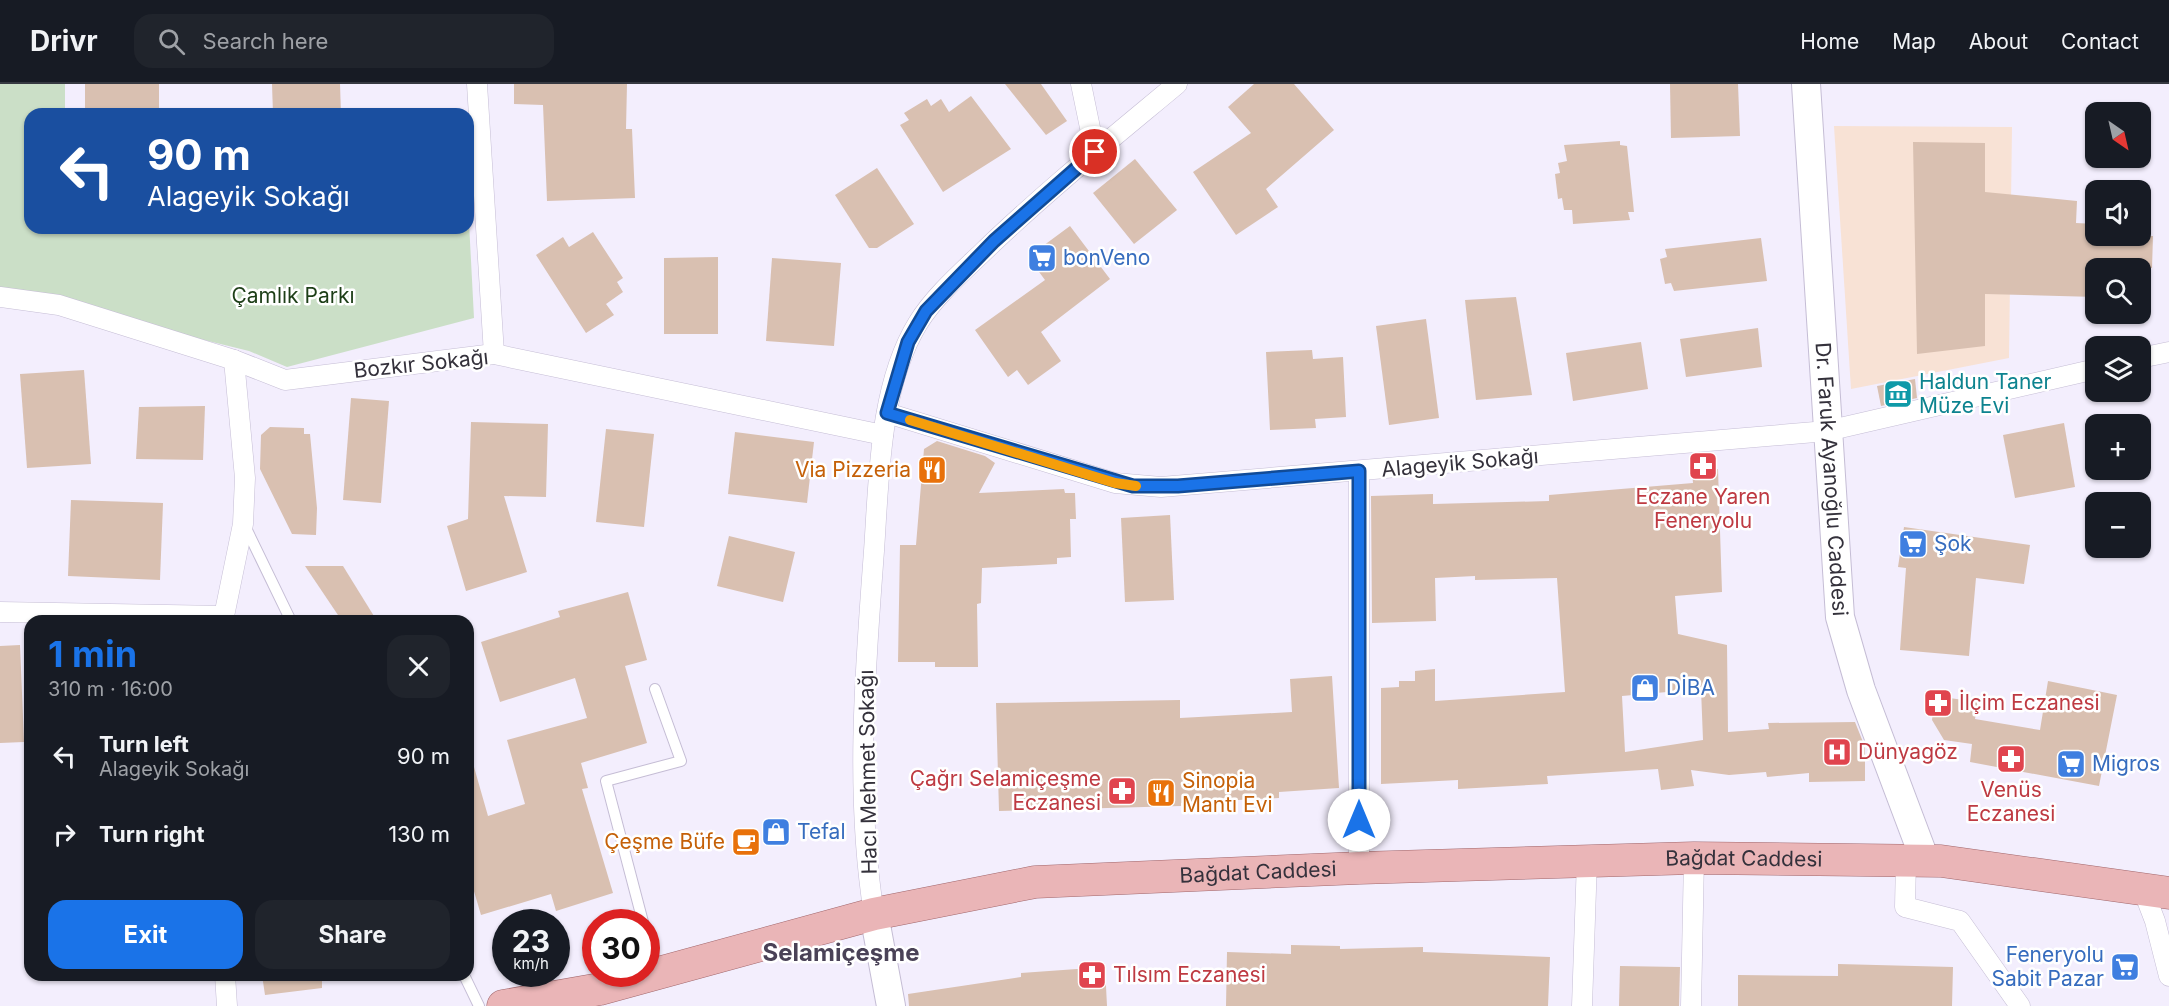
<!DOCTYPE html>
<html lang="en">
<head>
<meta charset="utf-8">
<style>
  :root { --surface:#171b24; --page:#20242c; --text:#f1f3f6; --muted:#9ea1a6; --line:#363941; --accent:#1a73e8 }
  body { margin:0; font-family:Inter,sans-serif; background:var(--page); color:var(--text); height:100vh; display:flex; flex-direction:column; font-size:22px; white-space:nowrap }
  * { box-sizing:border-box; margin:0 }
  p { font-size:20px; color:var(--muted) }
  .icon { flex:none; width:33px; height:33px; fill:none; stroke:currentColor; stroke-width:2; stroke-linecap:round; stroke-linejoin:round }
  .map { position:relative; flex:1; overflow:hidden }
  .details { position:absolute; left:24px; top:531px; width:450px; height:366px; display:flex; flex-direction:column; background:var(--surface); border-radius:18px; box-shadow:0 2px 4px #0004 }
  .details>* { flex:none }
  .top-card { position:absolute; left:24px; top:24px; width:450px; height:126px; border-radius:18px; box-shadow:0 2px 4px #0004; background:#1a4fa0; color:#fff; overflow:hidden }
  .needle { width:39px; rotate:146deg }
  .buttons { position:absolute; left:2085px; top:18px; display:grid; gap:12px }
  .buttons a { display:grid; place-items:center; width:66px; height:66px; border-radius:12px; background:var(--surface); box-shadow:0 2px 4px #0004; font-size:30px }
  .speed { position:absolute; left:492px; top:825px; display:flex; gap:12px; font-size:30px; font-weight:700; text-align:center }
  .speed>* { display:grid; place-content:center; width:78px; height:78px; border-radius:50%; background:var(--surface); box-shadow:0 2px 4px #0004; line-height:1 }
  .speed small { font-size:15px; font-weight:400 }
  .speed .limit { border:9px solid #d22; background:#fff; color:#111 }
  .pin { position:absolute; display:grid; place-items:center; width:51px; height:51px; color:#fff; margin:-26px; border:3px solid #fff; border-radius:50%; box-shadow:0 2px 6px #0007 }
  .me { position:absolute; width:66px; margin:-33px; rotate:0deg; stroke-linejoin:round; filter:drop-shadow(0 0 4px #0008) }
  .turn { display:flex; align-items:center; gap:21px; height:126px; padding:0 24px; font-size:27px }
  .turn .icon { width:78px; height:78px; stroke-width:2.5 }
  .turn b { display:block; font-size:42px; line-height:51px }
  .round { display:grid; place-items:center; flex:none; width:63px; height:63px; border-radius:18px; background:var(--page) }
  .head { display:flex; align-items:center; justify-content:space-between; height:102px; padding:0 24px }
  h1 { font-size:36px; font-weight:700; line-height:45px; color:var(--accent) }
  .primary-button { display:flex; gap:12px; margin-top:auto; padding:12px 24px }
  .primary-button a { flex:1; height:69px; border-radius:18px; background:var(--accent); color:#fff; font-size:24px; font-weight:700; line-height:69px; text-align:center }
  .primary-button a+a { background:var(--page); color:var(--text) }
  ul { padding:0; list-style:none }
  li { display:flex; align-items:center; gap:18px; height:78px; padding:0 24px }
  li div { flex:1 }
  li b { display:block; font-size:22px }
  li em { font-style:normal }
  header { display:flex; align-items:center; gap:36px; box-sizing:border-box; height:84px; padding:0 30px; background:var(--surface); border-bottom:2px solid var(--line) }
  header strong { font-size:28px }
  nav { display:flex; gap:33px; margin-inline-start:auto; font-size:21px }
  .search { width:420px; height:54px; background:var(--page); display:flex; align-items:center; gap:15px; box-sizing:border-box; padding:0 21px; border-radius:18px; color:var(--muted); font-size:22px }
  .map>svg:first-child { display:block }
</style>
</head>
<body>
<header>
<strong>Drivr</strong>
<div class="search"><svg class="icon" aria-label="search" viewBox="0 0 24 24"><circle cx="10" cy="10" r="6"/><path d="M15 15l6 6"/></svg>Search here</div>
<nav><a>Home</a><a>Map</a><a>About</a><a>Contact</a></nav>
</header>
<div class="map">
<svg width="2169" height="922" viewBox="0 0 2169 922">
  <rect width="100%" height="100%" fill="#f3eefd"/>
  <path fill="#f8e2d5" d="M1834,42L2012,43L2009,274L1851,305Z"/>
  <path fill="#cbdfc7" d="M0,0H65V30H30V144H468V119L474,234L287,283L249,267L0,206Z"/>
  <g fill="#d9c0b1" fill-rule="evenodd">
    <rect x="85" y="0" width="74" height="30"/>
    <path d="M272,0H340L341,30H273Z"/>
    <path d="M514,0H627L626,45H632L635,114L547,117L543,21L514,20Z"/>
    <path d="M1005,0H1041L1067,37L1046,51Z"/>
    <path d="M1254,0H1294L1334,46L1266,105L1278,123L1236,151L1193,88L1251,49L1228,23Z"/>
    <path d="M1670,0H1738L1740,52L1671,54Z"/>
    <path d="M971,12L1011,65L943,108L900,41L909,36L904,29L927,15L931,22L941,15L949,28Z"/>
    <path d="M1620,57V61L1627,62L1634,128H1628L1630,136L1573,140L1572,126H1564L1562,114L1558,115L1555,90L1560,89L1558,79L1567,77L1564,61Z"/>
    <path d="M1913,58L1985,59V108L2077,117L2076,139L2096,140V152H2153L2152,184H2096V213L1985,210V262L1917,270Z"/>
    <path d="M1135,75L1177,126L1134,160L1093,109Z"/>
    <path d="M877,84L914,140L877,164H869L835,111Z"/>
    <path d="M1070,142L1110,195L1041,248L1061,277L1028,301L1017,286L1008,293L975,246L1045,196L1028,173Z"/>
    <path d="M593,148L623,194L617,198L623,208L606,220L614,231L586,249L536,171L563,153L569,163Z"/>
    <path d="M1761,154L1767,197L1674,207L1671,199L1665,200L1660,175L1667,173L1665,165Z"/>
    <path d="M718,173V250H664V174Z"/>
    <path d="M772,174L841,179L834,262L766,257Z"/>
    <path d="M1516,213L1532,311L1476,316L1465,216Z"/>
    <path d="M1426,235L1439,334L1389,341L1376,242Z"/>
    <path d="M1758,244L1762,283L1686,293L1680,255Z"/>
    <path d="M1641,258L1648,305L1573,317L1566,269Z"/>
    <path d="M1312,266L1313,275L1343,273L1346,333L1315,335L1316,344L1270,346L1266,268Z"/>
    <path d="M84,286L91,380L27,384L20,290Z"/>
    <path d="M1915,295L1917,314L1881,322L1877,302Z"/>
    <path d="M351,314L389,317L381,419L343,416Z"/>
    <path d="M205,322L203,376L136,375L139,323Z"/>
    <path d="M471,338L548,340L546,413L504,412L527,488L466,507L447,442L468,435Z"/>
    <path d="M2064,339L2075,403L2015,414L2003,351Z"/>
    <path d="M270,343L304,344V350H310L317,424L316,451L292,450L260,385L261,351Z"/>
    <path d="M606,345L654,350L644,443L596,438Z"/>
    <path d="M735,348L814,358L807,419L728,410Z"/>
    <path d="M937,357L985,372L995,379L979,409L1064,405L1065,409H1075L1076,435H1070L1071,473L1057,474V480L982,484L981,519L977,520L978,583H935V578H898L900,461H916L924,365Z"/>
    <path d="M1718,385L1722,508L1675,512L1678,550L1727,561L1728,648L1769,645L1768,639L1855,638L1865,663V697L1809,698V689L1767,693L1766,688L1729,691L1691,686L1694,702L1661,706L1658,685L1547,692L1548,700L1458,705V696L1381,700V604L1399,603V597H1415V587L1435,585V617L1565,608L1557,494L1475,496V492L1435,494L1436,537L1372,539L1371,412L1433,410V420L1549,417V411L1693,399L1692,387ZM1701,605L1703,656L1625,668L1622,612Z"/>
    <path d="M71,416L163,419L160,496L68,492Z"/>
    <path d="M1170,431L1174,516L1125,518L1121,434Z"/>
    <path d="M1904,443L2030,461L2024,500L1976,494L1969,572L1900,566L1906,484L1898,483Z"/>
    <path d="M729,452L795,468L783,518L717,502Z"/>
    <path d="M305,482H343L377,537H342Z"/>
    <path d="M628,508L647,576L625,582L647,659L581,679L588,704L582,705L613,809L556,827L551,810L481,831L468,787V684L474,683L488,732L525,720L507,656L587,634L575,594L500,618L481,558L560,533L558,527Z"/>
    <path d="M20,561L24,658L0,659V562Z"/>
    <path d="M1332,592L1339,704L1279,708V714L1181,719V722L999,727L996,619L1180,616V634L1292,628L1290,595Z"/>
    <path d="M2048,597L2117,611L2099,702L1970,678L1972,660L1944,656L1932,636L1935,612L1978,618L1975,635L2040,646Z"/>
    <path d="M1291,861L1340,862V865L1423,863V868L1550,873L1548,922H1226L1227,868L1291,870Z"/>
    <path d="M1838,880L1953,883L1952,922H1738V891L1838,892Z"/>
    <path d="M1620,882L1680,883L1679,922H1619Z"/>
    <path d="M1105,883L1107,922H909L908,910L1021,893V889Z"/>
    <path d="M262,891H322V904L265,911Z"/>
  </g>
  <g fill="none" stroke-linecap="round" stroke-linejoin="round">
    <g stroke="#c5bdd5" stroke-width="12">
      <g id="lane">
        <path d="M244,440L291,537"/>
        <path d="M643,838L606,697L681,677L655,605"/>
        <path d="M646,850L656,888"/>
        <path d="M464,891L479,922"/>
      </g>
    </g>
    <g stroke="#c5bdd5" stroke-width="21">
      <g id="street">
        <path d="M477,0L494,270"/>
        <path d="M1081,0L1095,68"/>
        <path d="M0,213L59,221L234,276L285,296L494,270L883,351"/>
        <path d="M2140,274L2169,268"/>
        <path d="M887,329L1115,399L1161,403L1827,347L2096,285"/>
        <path d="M1359,387V784"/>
        <path d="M0,528L223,532"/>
        <path d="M223,537L243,440L245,394L234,276"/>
        <path d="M1906,776L1905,823L1960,837L2020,922"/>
        <path d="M2142,803L2155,837L2169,892"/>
        <path d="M874,830C855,711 865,587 874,467C879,396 879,302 918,239C934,213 960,190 982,169C1044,109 1111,55 1177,0"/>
        <path d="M225,891L227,922"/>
        <path d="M1582,922L1587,776"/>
        <path d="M1691,922L1694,774"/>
      </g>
    </g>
    <g stroke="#c5bdd5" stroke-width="30">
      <g id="secondary">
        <path id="s1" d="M1806,0L1840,533L1861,606L1925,776"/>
        <path d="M874,830L891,922"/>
      </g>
    </g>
    <g stroke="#a1676c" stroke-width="33">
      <g id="primary">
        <path id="s2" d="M503,922L600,905L874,830L1035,798L1359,784L1694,774L1941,777L2169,809"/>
      </g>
    </g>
    <use href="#lane" stroke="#fff" stroke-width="10"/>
    <use href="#street" stroke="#fff" stroke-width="20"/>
    <use href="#secondary" stroke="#fff" stroke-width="28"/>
    <use href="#primary" stroke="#eab5b7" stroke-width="32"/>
  </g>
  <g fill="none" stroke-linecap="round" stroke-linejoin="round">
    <g stroke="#114b97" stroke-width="15">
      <path id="route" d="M1095,68L994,157L926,227L908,258L887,329L1133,402H1178L1359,387V736"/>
    </g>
    <use href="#route" stroke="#1a73e8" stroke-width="10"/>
    <path stroke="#f59e0b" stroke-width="10" d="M910,336L1115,399L1136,402"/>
  </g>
  <defs>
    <g id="supermarket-square" transform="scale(1.5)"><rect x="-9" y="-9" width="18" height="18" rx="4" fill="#3f7fe0" stroke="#fff"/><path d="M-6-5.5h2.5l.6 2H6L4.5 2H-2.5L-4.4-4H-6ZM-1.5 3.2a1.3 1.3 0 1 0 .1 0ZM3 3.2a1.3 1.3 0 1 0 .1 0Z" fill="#fff"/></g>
    <g id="museum-square" transform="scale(1.5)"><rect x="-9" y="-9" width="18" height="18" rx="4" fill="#0f9aa8" stroke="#fff"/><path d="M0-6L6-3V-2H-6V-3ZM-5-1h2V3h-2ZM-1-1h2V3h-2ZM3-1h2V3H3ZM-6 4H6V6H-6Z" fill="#fff"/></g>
    <g id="pharmacy-square" transform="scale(1.5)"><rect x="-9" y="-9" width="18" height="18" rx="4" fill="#e0444e" stroke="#fff"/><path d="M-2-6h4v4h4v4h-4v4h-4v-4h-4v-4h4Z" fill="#fff"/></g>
    <g id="restaurant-square" transform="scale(1.5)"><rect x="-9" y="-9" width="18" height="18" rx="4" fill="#e8710a" stroke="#fff"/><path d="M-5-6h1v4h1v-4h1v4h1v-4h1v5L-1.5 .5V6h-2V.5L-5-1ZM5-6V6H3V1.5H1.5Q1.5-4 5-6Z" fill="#fff"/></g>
    <g id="shop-square" transform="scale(1.5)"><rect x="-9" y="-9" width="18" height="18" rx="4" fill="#3f7fe0" stroke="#fff"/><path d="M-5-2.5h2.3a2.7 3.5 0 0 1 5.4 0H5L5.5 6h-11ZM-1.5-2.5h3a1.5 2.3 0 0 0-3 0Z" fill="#fff"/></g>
    <g id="hospital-square" transform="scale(1.5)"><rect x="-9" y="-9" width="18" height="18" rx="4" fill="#e0444e" stroke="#fff"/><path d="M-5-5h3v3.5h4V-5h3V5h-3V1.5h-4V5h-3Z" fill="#fff"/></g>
    <g id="cafe-square" transform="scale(1.5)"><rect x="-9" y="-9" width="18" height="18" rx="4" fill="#e8710a" stroke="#fff"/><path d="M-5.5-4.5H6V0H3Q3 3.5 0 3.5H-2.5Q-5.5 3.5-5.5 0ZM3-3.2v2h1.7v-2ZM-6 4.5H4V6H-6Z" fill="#fff"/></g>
  </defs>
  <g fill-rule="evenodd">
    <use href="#supermarket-square" x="1042" y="174"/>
    <use href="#museum-square" x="1898" y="310"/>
    <use href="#pharmacy-square" x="1703" y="382"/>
    <use href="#restaurant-square" x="932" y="386"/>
    <use href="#supermarket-square" x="1913" y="460"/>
    <use href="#shop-square" x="1645" y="604"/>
    <use href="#pharmacy-square" x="1938" y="619"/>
    <use href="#hospital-square" x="1837" y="668"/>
    <use href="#pharmacy-square" x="2011" y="675"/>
    <use href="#supermarket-square" x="2071" y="680"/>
    <use href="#pharmacy-square" x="1122" y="707"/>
    <use href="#restaurant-square" x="1161" y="709"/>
    <use href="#shop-square" x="776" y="748"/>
    <use href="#cafe-square" x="746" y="758"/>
    <use href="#supermarket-square" x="2125" y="883"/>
    <use href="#pharmacy-square" x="1092" y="891"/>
  </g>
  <g text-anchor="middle" stroke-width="5" stroke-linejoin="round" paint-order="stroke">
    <g font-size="21" fill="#366cbe" stroke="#fff" text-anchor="start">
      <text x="1063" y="181">bonVeno</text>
      <text x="1934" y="467">Şok</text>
      <text x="1666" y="611">DİBA</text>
      <text x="2092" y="687">Migros</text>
      <text x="797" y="755">Tefal</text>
      <text x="2104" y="878" text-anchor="end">Feneryolu<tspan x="2104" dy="24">Sabit Pazar</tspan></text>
    </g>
    <g font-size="21" fill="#1d3e17" stroke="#fff">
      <text x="293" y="219">Çamlık Parkı</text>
    </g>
    <g font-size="21" fill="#34313b" stroke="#fff">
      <text transform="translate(421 280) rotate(-6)" y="7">Bozkır Sokağı</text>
      <text transform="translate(1460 379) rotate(-5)" y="7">Alageyik Sokağı</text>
      <text dy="7" stroke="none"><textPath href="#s1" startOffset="396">Dr. Faruk Ayanoğlu Caddesi</textPath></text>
      <text transform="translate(868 688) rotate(-91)" y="7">Hacı Mehmet Sokağı</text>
      <text dy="7" stroke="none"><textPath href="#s2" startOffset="1256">Bağdat Caddesi</textPath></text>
      <text dy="7" stroke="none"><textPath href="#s2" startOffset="770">Bağdat Caddesi</textPath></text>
    </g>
    <g font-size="21" fill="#0d838f" stroke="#fff" text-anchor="start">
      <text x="1919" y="305">Haldun Taner<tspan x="1919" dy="24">Müze Evi</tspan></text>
    </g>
    <g font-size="21" fill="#c56008" stroke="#fff" text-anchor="end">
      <text x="911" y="393">Via Pizzeria</text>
      <text x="1182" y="704" text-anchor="start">Sinopia<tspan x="1182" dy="24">Mantı Evi</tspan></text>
      <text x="725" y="765">Çeşme Büfe</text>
    </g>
    <g font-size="21" fill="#be3a42" stroke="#fff" text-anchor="start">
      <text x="1703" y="420" text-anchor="middle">Eczane Yaren<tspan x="1703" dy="24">Feneryolu</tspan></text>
      <text x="1959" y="626">İlçim Eczanesi</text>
      <text x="1858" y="675">Dünyagöz</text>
      <text x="1101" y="702" text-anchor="end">Çağrı Selamiçeşme<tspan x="1101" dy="24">Eczanesi</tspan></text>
      <text x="2011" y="713" text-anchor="middle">Venüs<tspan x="2011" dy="24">Eczanesi</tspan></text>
      <text x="1113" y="898">Tılsım Eczanesi</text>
    </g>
    <g font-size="24" font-weight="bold" fill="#4a4257" stroke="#fff">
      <text x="841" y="877">Selamiçeşme</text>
    </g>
  </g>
</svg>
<div class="buttons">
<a><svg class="needle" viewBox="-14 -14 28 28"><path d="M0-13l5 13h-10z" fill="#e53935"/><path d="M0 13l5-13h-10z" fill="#9ea1a6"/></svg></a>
<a><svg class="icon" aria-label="sound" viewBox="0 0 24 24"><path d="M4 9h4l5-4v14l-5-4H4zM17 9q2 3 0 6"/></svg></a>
<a><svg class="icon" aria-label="search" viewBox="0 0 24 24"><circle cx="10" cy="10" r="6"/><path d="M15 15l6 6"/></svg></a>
<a><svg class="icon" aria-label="layers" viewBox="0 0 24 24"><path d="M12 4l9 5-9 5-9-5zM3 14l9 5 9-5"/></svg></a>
<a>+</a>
<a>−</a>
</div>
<div class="speed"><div>23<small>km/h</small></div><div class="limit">30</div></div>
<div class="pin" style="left:1095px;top:68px;background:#d93025"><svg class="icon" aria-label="arrive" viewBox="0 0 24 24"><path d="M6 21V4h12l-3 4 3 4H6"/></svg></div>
<svg class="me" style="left:1359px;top:736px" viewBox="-20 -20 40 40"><circle r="19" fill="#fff"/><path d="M0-13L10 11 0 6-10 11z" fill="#1a73e8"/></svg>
<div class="top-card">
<div class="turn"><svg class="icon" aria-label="left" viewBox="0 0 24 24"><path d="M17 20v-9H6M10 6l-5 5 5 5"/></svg><div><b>90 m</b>Alageyik Sokağı</div></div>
</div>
<section class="details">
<div class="head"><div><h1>1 min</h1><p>310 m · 16:00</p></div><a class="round"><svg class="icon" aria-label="close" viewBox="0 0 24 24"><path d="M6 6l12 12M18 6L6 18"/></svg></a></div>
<ul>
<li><svg class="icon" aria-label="left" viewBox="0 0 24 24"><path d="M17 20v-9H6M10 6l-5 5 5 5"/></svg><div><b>Turn left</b><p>Alageyik Sokağı</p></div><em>90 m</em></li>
<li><svg class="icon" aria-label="right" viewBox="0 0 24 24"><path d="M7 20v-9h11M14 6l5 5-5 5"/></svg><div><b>Turn right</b></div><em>130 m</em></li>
</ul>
<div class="primary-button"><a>Exit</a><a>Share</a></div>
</section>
</div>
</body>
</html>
